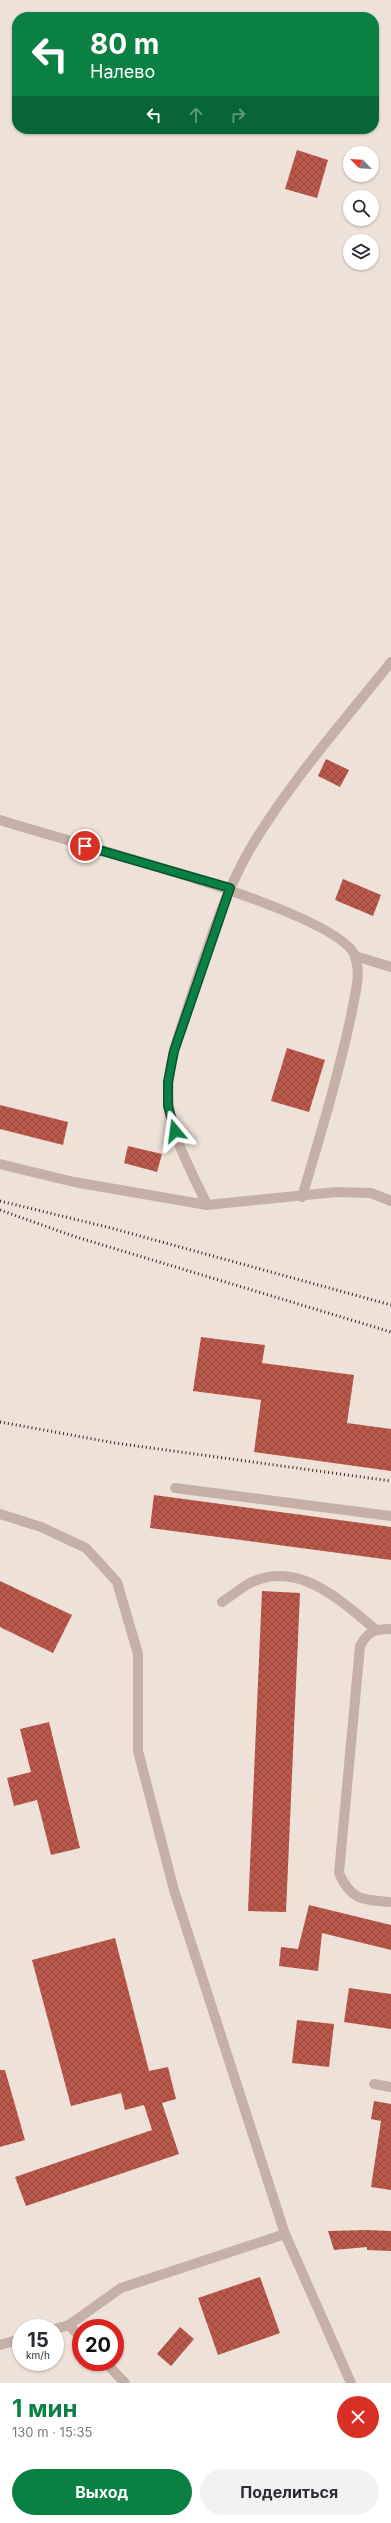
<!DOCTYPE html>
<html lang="ru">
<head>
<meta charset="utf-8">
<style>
  :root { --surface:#fff; --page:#f2f2f3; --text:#2b2b33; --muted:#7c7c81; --accent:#0b8043 }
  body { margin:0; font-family:Inter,sans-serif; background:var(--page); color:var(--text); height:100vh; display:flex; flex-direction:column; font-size:15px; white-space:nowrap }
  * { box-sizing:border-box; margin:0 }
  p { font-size:13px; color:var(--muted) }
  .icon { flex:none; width:22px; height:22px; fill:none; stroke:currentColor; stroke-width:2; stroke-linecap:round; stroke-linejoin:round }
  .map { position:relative; height:2383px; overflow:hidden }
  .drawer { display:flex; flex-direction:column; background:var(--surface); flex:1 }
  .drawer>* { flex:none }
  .hud { position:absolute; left:12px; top:12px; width:367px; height:122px; border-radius:16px; box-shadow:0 1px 3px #0004; background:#0b8043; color:#fff; overflow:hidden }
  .needle { width:26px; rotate:294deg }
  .tools { position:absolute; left:343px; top:146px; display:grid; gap:8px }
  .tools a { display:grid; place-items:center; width:36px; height:36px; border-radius:50%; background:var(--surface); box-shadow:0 1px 3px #0004; font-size:20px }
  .speed { position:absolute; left:12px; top:2319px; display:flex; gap:8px; font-size:20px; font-weight:700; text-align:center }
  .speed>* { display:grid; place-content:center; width:52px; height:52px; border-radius:50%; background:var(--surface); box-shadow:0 1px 3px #0004; line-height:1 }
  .speed small { font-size:10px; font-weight:400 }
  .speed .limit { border:6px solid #d22; background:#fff; color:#111 }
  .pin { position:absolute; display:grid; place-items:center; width:34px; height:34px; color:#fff; margin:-17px; border:2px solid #fff; border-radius:50%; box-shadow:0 1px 4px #0007 }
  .me { position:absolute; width:44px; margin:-22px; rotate:344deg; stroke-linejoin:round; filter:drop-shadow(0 0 3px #0008) }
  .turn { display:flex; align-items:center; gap:14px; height:84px; padding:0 12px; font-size:18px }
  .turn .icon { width:52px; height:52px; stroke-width:2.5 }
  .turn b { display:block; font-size:28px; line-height:34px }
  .lanes { display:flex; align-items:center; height:38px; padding:0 12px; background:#0003; justify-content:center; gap:20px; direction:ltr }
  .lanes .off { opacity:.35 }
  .round { display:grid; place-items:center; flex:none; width:42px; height:42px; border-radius:21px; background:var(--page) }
  .head { display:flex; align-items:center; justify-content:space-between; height:68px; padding:0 12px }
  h1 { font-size:24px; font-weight:700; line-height:30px; color:var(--accent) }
  .button { display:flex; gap:8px; margin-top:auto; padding:8px 12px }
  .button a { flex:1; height:46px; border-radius:24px; background:var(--accent); color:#fff; font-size:16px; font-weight:700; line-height:46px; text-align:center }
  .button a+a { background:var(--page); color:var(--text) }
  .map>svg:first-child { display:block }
</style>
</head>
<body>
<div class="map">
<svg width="391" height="2383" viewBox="0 0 391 2383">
  <defs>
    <pattern id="building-cross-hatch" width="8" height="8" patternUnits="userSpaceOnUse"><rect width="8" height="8" fill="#b9584b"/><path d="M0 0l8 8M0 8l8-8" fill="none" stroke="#97493e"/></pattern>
  </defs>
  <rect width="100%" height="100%" fill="#eee1d8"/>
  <g fill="url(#building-cross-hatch)">
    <path d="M297,150L328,160L317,198L285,189Z"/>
    <path d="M326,759L349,770L340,787L318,776Z"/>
    <path d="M343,879L381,895L373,916L335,900Z"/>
    <path d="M287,1048L325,1060L309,1112L271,1101Z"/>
    <path d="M0,1105L68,1122L63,1145L0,1129Z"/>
    <path d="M128,1146L162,1154L157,1172L124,1163Z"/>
    <path d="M201,1337L265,1345L262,1363L354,1375L347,1423L391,1429V1471L254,1452L261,1400L193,1391Z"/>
    <path d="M154,1495L391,1527V1560L150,1528Z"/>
    <path d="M0,1581L72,1615L53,1653L0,1627Z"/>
    <path d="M262,1591L300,1593L286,1912L248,1911Z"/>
    <path d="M49,1722L80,1848L51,1855L37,1800L14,1806L7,1778L31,1772L20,1729Z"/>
    <path d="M309,1905L391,1925V1950L322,1933L318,1971L279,1966L281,1947L298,1949Z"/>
    <path d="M115,1938L149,2071L168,2067L176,2099L162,2103L179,2154L26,2206L15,2177L152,2130L144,2105L125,2110L121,2093L71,2106L32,1960Z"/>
    <path d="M349,1988L391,1994V2029L344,2022Z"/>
    <path d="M297,2020L334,2024L329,2067L292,2063Z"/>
    <path d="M0,2070H5L25,2140L0,2147Z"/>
    <path d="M374,2101L391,2104V2190L371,2187L381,2121L371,2119Z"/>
    <path d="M367,2230L391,2231V2251L367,2250V2247L334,2250L328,2231Z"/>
    <path d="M260,2277L280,2333L218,2355L198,2298Z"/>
    <path d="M180,2327L194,2339L171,2366L157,2354Z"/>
  </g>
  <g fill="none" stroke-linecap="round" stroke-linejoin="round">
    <g stroke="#c4b0a6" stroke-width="10">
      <path d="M0,820C57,839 339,910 355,956C362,975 354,997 351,1016C338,1077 320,1136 302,1197"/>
      <path d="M355,956L391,967"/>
      <path d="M0,1164L74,1182L207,1205L336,1192L371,1193L391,1201"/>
      <path d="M207,1205C194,1176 171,1136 169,1105C165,1068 179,1034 190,1000C207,949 223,896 250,849C290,782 343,722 391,662"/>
      <path d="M175,1488L391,1516"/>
      <path d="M222,1602C231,1596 241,1588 250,1583C298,1559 341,1601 375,1629"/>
      <path d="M391,1629C375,1629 368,1631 360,1646L339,1873C351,1901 364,1900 391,1902"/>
      <path d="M374,2084L391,2087"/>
      <path d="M69,2325L81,2338"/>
      <path d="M55,2329L69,2325L121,2288L285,2234"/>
      <path d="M0,2345L21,2339"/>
      <path d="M105,2362L125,2383"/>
    </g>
    <path stroke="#c4b0a6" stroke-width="10" d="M0,1514L41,1527L86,1548L117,1582L138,1654V1751L174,1890L285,2234L351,2383"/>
    <g stroke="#312826" stroke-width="3" stroke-dasharray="1 3" stroke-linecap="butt">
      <path d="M0,1201L111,1228L391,1305"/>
      <path d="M0,1210L73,1236L391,1332"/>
      <path d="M0,1422L115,1443L391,1481"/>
    </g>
  </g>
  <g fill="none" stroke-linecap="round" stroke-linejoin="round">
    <g stroke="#07532c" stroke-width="10">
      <path id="route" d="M85,846L230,888L174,1051L168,1082V1106L175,1131"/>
    </g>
    <use href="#route" stroke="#0b8043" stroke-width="7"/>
  </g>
</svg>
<div class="tools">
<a><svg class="needle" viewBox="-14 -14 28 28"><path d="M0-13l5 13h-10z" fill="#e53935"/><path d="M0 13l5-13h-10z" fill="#7c7c81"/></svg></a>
<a><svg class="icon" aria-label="search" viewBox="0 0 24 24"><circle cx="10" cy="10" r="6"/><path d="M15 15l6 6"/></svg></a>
<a><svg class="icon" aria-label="layers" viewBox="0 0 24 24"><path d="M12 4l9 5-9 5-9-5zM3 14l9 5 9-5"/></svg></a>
</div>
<div class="speed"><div>15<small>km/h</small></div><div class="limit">20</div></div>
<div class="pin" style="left:85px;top:846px;background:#d93025"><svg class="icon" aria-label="arrive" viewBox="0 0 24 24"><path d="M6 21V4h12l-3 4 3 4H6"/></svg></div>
<svg class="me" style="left:175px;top:1131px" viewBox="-20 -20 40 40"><path d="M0-17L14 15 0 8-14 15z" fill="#0b8043" stroke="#fff" stroke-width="4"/></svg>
<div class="hud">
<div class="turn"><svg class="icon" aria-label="left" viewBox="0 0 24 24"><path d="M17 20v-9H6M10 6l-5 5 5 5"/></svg><div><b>80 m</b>Налево</div></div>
<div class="lanes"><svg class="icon" aria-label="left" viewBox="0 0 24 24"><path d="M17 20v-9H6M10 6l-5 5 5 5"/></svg><svg class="icon off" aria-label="ahead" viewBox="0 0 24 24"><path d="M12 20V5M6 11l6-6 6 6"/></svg><svg class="icon off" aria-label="right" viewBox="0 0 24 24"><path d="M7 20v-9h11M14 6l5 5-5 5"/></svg></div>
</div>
</div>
<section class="drawer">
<div class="head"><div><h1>1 мин</h1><p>130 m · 15:35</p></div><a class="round" style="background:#d93025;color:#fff"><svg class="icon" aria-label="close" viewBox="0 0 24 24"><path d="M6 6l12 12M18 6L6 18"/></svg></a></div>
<div class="button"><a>Выход</a><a>Поделиться</a></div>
</section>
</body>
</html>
